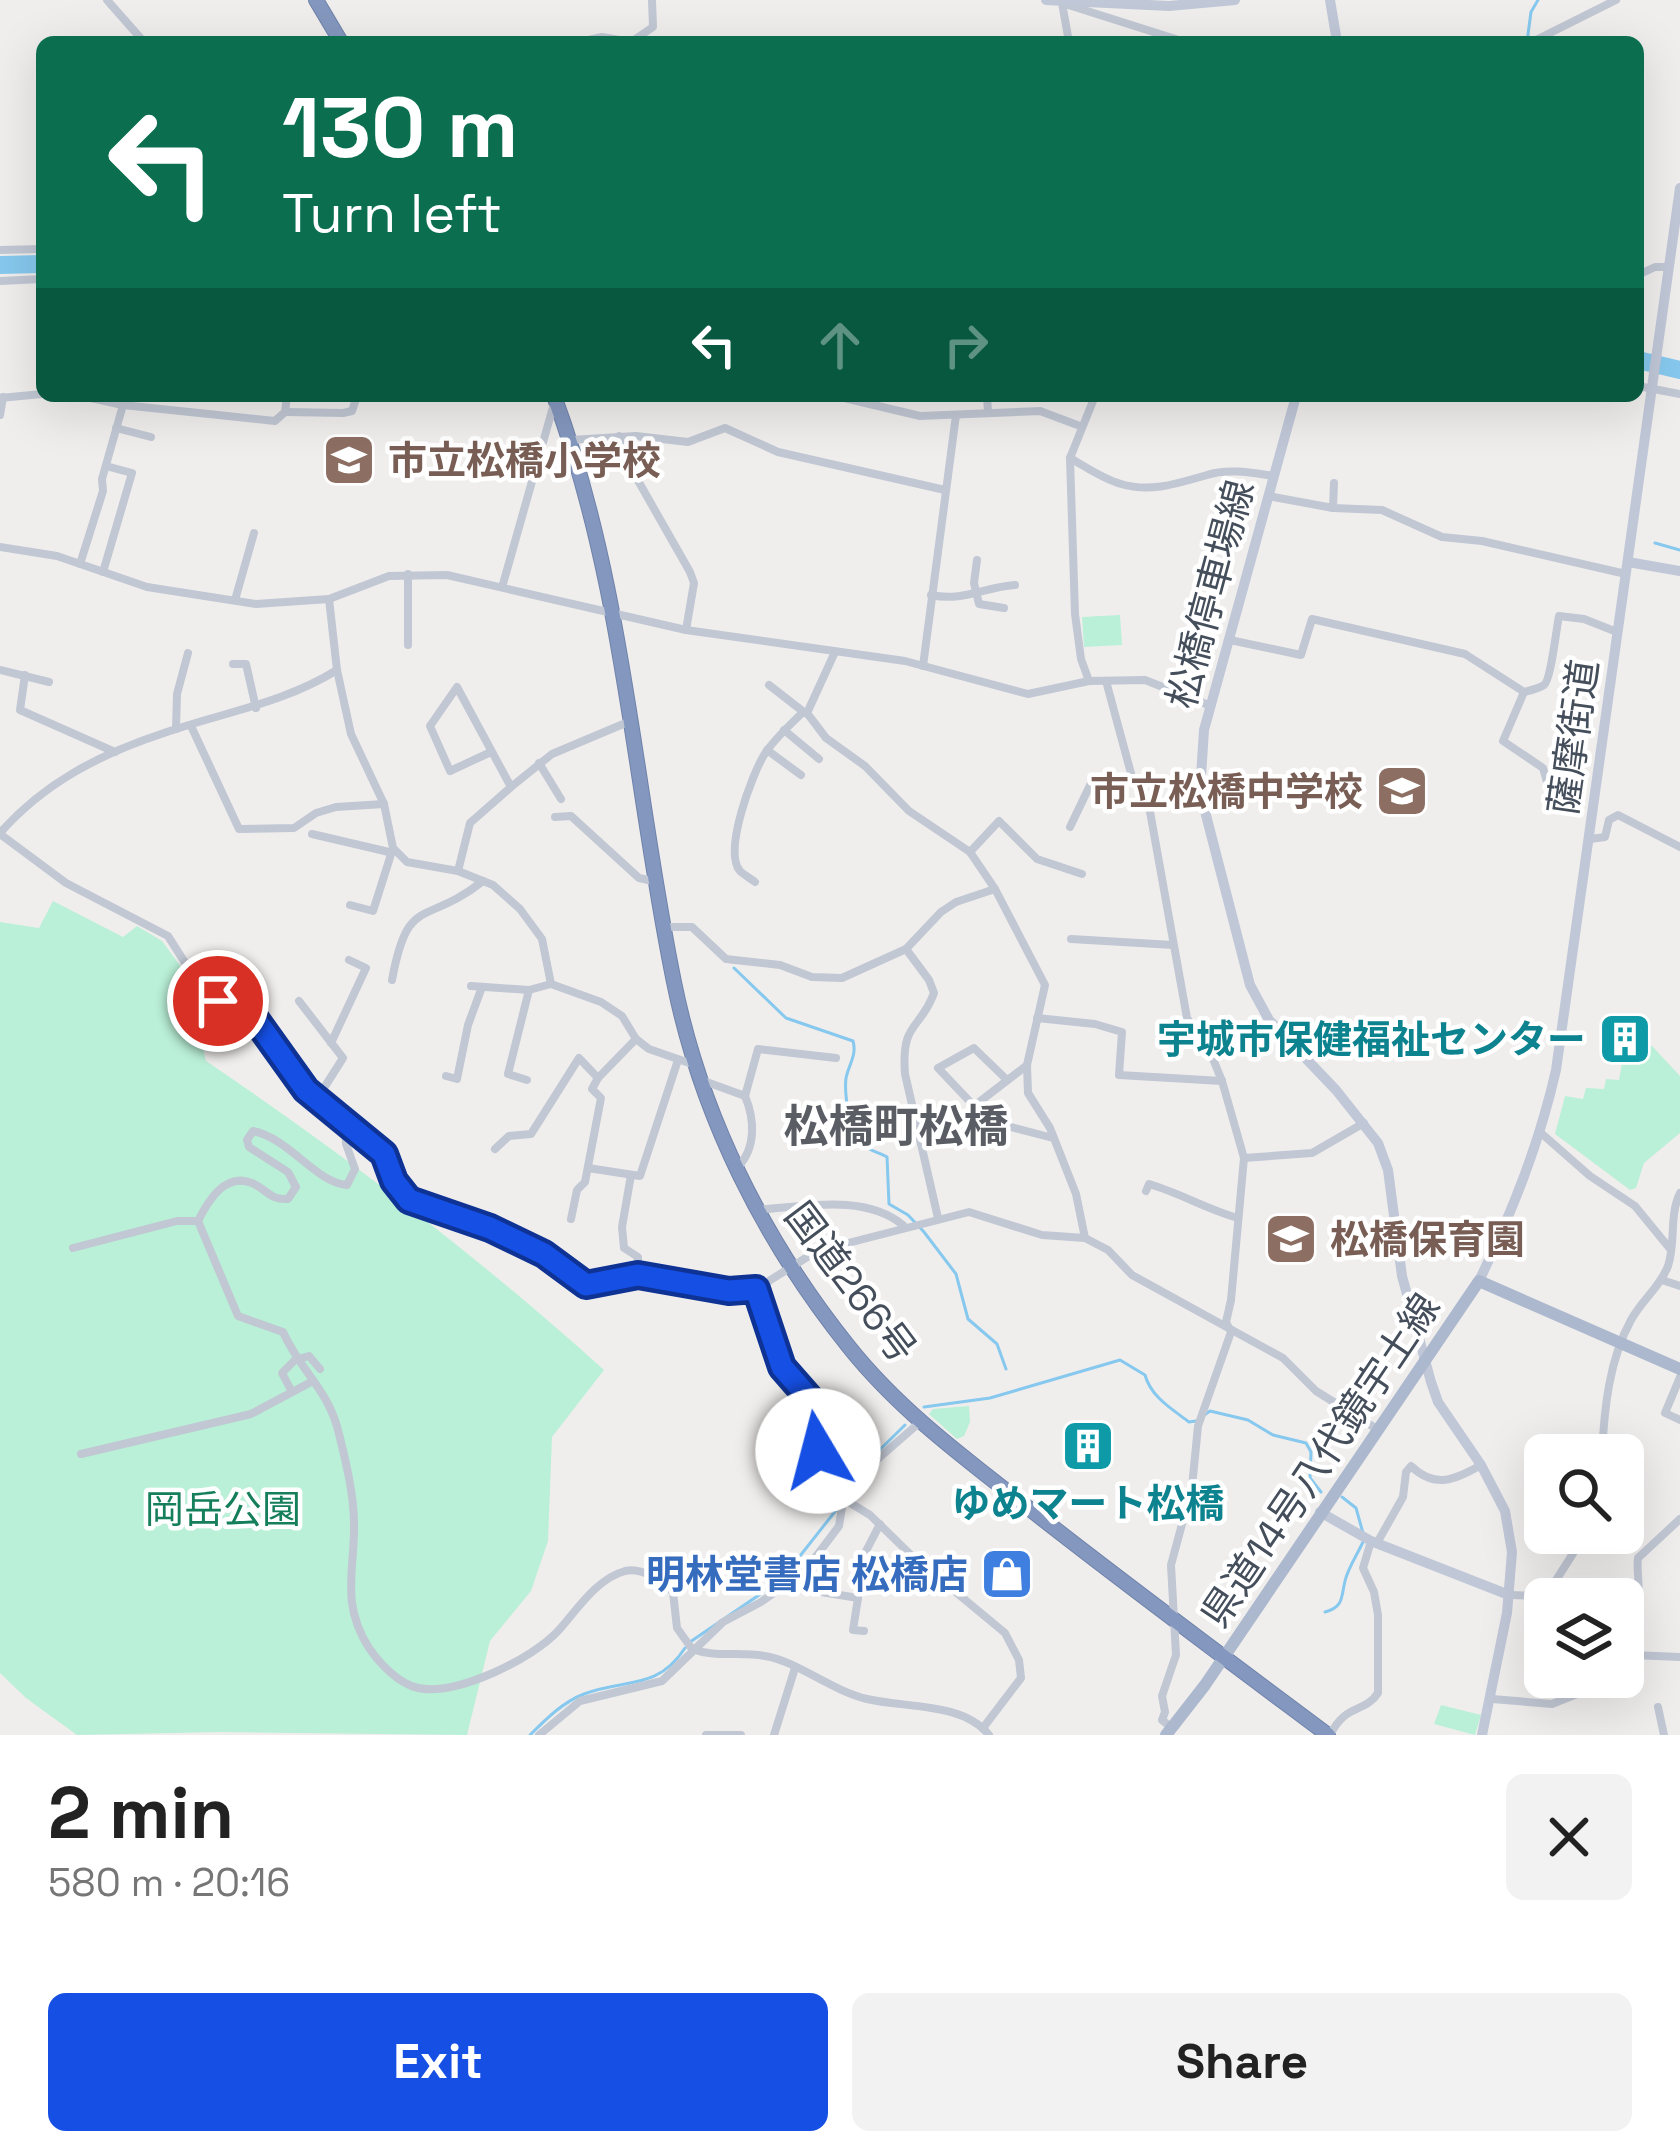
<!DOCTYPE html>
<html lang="en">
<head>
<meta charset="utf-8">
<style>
  :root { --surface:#fff; --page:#f2f2f2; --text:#222; --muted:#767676; --accent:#154fe3 }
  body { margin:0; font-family:"Space Grotesk","Noto Sans JP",sans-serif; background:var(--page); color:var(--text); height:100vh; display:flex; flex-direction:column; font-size:45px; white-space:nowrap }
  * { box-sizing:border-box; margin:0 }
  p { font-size:39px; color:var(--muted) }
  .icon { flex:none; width:66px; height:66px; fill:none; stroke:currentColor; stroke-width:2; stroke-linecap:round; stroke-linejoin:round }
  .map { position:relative; height:1735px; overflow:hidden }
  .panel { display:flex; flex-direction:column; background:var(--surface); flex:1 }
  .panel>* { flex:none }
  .guide { position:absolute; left:36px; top:36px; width:1608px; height:366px; border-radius:18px; box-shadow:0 12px 48px #0002; background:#0b6e4f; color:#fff; overflow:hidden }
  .tools { position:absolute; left:1524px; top:1434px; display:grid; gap:24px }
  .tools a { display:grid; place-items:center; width:120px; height:120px; border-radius:18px; background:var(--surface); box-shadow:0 12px 48px #0002; font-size:60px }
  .pin { position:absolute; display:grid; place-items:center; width:102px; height:102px; color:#fff; margin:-51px; border:6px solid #fff; border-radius:50%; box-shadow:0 3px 12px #0007 }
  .me { position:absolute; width:132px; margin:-66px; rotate:352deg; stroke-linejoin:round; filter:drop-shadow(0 0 9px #0008) }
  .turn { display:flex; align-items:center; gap:42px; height:252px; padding:0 48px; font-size:54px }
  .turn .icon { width:156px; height:156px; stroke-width:2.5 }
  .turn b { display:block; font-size:84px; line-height:102px }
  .lanes { display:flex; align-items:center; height:114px; padding:0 48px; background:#0003; justify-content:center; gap:60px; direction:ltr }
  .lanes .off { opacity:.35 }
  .round { display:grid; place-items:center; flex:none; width:126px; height:126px; border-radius:18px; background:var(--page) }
  .summary { display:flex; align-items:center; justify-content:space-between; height:204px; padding:0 48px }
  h1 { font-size:72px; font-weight:600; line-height:90px }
  .button { display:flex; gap:24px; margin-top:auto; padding:24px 48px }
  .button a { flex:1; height:138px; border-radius:18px; background:var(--accent); color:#fff; font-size:48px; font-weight:600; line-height:138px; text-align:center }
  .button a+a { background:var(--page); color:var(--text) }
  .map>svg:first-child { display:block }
</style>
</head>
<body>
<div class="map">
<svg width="1680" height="1735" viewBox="0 0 1680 1735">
  <rect width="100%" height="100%" fill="#f0eeed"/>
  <g fill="#baf0d7">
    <path d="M1120,615L1122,645L1084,647L1082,617Z"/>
    <path d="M53,901L123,937L137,926L162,941L204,998L199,1031L206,1061C345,1155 480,1258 604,1370L552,1437L548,1541L531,1591L490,1641L467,1735L220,1732L77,1735L26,1698L0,1673V922L39,928Z"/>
    <path d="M1632,1042L1652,1046L1680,1076V1133L1644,1163L1636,1188L1630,1190L1555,1134L1565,1096L1583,1099L1586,1088L1604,1089L1606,1079L1619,1080L1622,1063H1629Z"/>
    <path d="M969,1406L970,1422L964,1436L957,1439L929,1414L933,1409Z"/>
    <path d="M1441,1705L1481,1715L1475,1735L1434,1724Z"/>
  </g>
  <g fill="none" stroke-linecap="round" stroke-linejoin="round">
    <g stroke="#86c8ee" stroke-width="3">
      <path d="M1527,42L1531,12L1538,0"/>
      <path d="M1655,543L1680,550"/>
      <path d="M734,968L786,1018L853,1041C857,1055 849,1064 846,1078C844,1095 850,1132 862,1144C869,1151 879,1152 887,1157L889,1204L908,1215L924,1232L956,1274L968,1319L997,1344L1006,1369"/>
      <path d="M924,1407L990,1398L1120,1360L1145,1375C1151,1397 1172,1409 1189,1422L1196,1421"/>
      <path d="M1203,1416L1210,1411L1248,1420L1273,1435L1306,1443L1311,1452L1310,1478L1321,1492"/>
      <path d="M843,1491L854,1475L905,1425"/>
      <path d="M1342,1497L1356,1508L1363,1533"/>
      <path d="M1325,1612C1344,1607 1341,1597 1345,1581C1348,1568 1357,1555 1363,1542"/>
      <path d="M690,1642L781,1580L837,1509"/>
      <path d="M530,1735C546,1719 563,1702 584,1694C625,1678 657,1691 685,1648"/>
    </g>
    <g stroke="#86c8ee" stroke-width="18">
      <path d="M0,265L42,264"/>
      <path d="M1638,360L1680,370"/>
    </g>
    <g stroke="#6f82aa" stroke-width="16">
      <g id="highway">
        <path d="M316,0L341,42"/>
        <path d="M554,396C624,584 634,787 674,982C701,1116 764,1241 849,1347C900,1411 967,1460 1031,1510C1129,1587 1229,1661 1328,1735"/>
      </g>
    </g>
    <g stroke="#c1c7d3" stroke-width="8">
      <path d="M107,0L144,42"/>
      <path d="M579,42L602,37L631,42L653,27L652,0"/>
      <path d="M1069,42L1062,3L1185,42"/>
      <path d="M1532,42L1616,0"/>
      <path d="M0,250L42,249"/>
      <path d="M1638,275L1655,267H1668"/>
      <path d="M0,281L42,279"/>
      <path d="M1638,386L1680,394"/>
      <path d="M836,396L920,416L1040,411L1080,426"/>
      <path d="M987,396L988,412"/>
      <path d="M0,398L42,394"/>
      <path d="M123,405L275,421L285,412L287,396"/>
      <path d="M285,412L343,413L352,411L357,396"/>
      <path d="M0,415L3,397"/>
      <path d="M116,428L151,437"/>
      <path d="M619,436L628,463L690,572L694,583L686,630"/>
      <path d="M570,440L636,436L688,442L725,428L778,452L945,490"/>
      <path d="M1070,458C1086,467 1103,479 1121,484C1151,493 1179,483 1207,475C1228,468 1253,473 1274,476"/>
      <path d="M1268,496L1333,508L1382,510L1442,537L1482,541L1626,574"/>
      <path d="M1333,508L1334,483"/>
      <path d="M0,547L57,556L147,587L256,604L329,599L389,576L447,575L686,630L905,661L1028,694L1089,681L1145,680L1211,706"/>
      <path d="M977,560L974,583L979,604L1004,608"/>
      <path d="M80,564L103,491L102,479L123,405L82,396"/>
      <path d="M103,572L132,473L106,466"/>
      <path d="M503,584L553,407"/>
      <path d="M931,595C963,602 984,587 1015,585"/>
      <path d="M329,599L337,670L351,734L384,804L393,848L407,862L458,871L493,885L520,909L542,939L551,984L601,1002L622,1016L636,1039L649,1049L695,1065"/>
      <path d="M235,600L254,533"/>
      <path d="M1230,640L1301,655L1312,619L1465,654L1524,692L1503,741L1543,768L1547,782"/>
      <path d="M408,645V574"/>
      <path d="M835,652L807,713L826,738L865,766L909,811L970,852L995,889L1045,985L1027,1065L1028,1093L1050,1128L1076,1194L1085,1238"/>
      <path d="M233,664H246L256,708"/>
      <path d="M923,666L956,415"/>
      <path d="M0,670L49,682"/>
      <path d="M25,675L20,710L115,752"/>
      <path d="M1089,681L1081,659L1075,614L1070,458L1095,396"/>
      <path d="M1106,681L1132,777L1149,806L1187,1018L1211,1054L1222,1081L1244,1158L1231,1300L1226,1322L1231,1332L1198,1426L1192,1487L1171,1565L1176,1655L1162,1696L1165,1712L1162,1720L1171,1727"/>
      <path d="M769,685L805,713"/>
      <path d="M1524,692C1528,691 1540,688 1544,685C1551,680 1556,630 1559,616L1584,619L1617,632"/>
      <path d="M191,726L239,829L294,828L316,813L336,807L384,804"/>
      <path d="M176,729L177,694L188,653"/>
      <path d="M784,730L819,759"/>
      <path d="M767,750L801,775"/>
      <path d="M491,752L450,771L430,726L457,687L511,787"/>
      <path d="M539,763L561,799"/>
      <path d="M555,817L571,816L639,878L657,882"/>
      <path d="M1070,827L1094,777L1123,786L1132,777"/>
      <path d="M0,833C44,783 100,754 164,733C224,712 282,704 337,670"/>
      <path d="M0,834L66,883L168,936L187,966L218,1001L253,1016L306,1090L384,1154L394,1181L409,1200L490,1228L544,1254L587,1285L638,1275L729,1291L756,1289L817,1251L969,1212L1042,1235L1085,1238L1108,1250L1132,1275L1283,1358L1316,1391L1377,1429"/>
      <path d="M312,834L389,852"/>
      <path d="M1590,839L1605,837L1609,820L1618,815L1680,847"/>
      <path d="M970,852L999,821L1037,859L1082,874"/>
      <path d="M458,871L470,823L511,787L552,754L628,722"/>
      <path d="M755,882C750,878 744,875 740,871C723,851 752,775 764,755C774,739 789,726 802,713"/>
      <path d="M350,905L373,911L393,848"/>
      <path d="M665,927H692L726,959L780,965L812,977L842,978L906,949L941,912L956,902L995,889"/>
      <path d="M1071,939L1173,945"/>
      <path d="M906,949L929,980L934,993C920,1031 901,1021 905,1074L938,1218"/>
      <path d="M392,980C408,893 425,927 483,881"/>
      <path d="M471,986L529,990L551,984"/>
      <path d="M299,1001L343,1058L317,1099"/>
      <path d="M1037,1018L1095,1024L1122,1032L1119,1075L1222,1081"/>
      <path d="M331,1043L366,968L349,960"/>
      <path d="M1026,1066L974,1106L991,1122L1053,1138"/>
      <path d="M446,1076L457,1079L468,1025L482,987"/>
      <path d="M527,1080L508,1074L529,990"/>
      <path d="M704,1081L745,1096L758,1049L836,1058"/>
      <path d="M974,1106L938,1068L974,1048L1005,1078"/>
      <path d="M1541,1133L1590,1176L1635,1206L1671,1250"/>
      <path d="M495,1149L509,1136L531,1134L579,1058L598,1078L636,1039"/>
      <path d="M1244,1158L1312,1153L1364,1123"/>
      <path d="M738,1167C756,1148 755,1120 745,1096"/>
      <path d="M588,1168L640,1176L678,1060"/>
      <path d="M631,1175L622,1227L624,1248L638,1257V1275"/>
      <path d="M1146,1191L1149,1184C1180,1193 1206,1209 1238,1218"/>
      <path d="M756,1210C804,1207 864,1193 903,1225"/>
      <path d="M571,1219L577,1190L585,1182L601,1098L592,1089L598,1078"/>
      <path d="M198,1221C208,1201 225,1172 252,1183C268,1190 269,1200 288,1199L296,1187L288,1172L249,1147L247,1140L253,1131C290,1139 315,1182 347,1185L355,1169L346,1144L345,1122"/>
      <path d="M73,1248L177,1221H198L238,1316L283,1332C301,1372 329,1390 339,1434C346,1462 354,1495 354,1524C355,1570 340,1603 369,1648C380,1664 399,1684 418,1688C457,1696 532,1659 558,1631C577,1610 596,1579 625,1571C643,1567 660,1581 673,1592L677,1628L692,1649C716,1658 740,1651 765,1656C797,1661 830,1690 867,1699C904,1708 963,1702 989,1735"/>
      <path d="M1662,1280L1680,1286"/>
      <path d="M756,1289L782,1367L816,1401L824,1415L818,1451L829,1490L870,1515L911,1555L1005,1633L1019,1660L1021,1678L983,1728"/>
      <path d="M1680,1377L1665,1413L1680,1420"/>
      <path d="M292,1392L282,1373L295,1360L309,1356L320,1369"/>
      <path d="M81,1454L251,1414L313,1381"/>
      <path d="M1602,1455C1604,1410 1609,1360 1631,1320C1642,1300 1660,1287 1668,1266C1676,1242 1669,1215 1680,1193"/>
      <path d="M1377,1543L1403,1497L1406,1472L1411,1466C1435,1489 1455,1480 1481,1465"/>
      <path d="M900,1579L929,1571"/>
      <path d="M815,1591L858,1598"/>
      <path d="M1509,1595L1546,1596L1586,1533"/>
      <path d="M864,1631L853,1630L865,1553L880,1524"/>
      <path d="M1632,1655L1680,1657"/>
      <path d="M1623,1675L1632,1655C1620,1634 1632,1619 1637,1598C1641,1585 1636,1571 1638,1558L1680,1519"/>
      <path d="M1492,1699L1552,1704L1620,1677"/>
      <path d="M1658,1707L1664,1735"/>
      <path d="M539,1735L580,1701L662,1681L723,1622L761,1602L805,1571L839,1526L843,1501L857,1477L919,1423"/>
      <path d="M706,1735H741"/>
      <path d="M774,1735L795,1668"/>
      <path d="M1330,1735C1347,1702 1364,1714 1378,1693V1615L1374,1592L1363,1568L1371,1541"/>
    </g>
    <g stroke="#c0c7d7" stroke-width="10">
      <path d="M1046,0L1169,6L1235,0"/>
      <path d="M1330,0L1337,42"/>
      <path d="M1296,396L1204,730L1200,792L1250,985L1269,1020L1336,1090L1378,1143L1388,1170L1402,1276L1431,1382L1438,1402L1481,1465L1505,1511L1512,1552L1507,1613L1482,1735"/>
      <path d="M1628,562L1680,571"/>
      <path d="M1479,1281C1512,1212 1539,1145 1556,1070L1680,188"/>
      <path d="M1320,1512L1371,1541L1509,1595"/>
    </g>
    <path stroke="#acb8cd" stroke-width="12" d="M1166,1735L1205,1685L1479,1281L1680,1369"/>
    <use href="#highway" stroke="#8497be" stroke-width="14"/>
  </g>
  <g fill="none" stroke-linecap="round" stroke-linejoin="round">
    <g stroke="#0e3394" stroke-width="30">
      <path id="route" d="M218,1001L253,1016L306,1090L384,1154L394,1181L409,1200L490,1228L544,1254L586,1285L638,1275L729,1291L756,1289L782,1367L824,1415L818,1451"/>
    </g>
    <use href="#route" stroke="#154fe3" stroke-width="21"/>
  </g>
  <defs>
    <g id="school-square" transform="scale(2.7)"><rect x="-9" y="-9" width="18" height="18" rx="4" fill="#8d6e63" stroke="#fff"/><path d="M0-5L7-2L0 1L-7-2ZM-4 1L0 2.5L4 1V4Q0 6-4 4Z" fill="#fff"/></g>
    <g id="building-square" transform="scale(2.7)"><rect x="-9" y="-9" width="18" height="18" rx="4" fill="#0f9aa8" stroke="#fff"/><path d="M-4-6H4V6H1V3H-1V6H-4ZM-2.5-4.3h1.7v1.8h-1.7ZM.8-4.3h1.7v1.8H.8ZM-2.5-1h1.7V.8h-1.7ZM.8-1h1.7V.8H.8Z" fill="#fff"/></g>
    <g id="shop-square" transform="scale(2.7)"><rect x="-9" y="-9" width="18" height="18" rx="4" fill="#3f7fe0" stroke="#fff"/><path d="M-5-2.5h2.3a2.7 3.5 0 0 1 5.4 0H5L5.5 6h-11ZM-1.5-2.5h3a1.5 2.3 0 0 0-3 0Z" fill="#fff"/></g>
  </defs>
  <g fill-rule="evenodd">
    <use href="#school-square" x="349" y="460"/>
    <use href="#school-square" x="1402" y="791"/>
    <use href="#building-square" x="1625" y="1039"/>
    <use href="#school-square" x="1291" y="1239"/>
    <use href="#building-square" x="1088" y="1446"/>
    <use href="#shop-square" x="1007" y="1574"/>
  </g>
  <g text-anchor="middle" stroke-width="9" stroke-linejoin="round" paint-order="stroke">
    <g font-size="39" font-weight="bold" fill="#785e54" stroke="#fff" text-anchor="start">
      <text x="388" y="474">市立松橋小学校</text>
      <text x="1363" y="805" text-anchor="end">市立松橋中学校</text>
      <text x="1330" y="1253">松橋保育園</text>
    </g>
    <g font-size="39" fill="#454e5b" stroke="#fff">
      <text transform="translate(1210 594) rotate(-75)" y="14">松橋停車場線</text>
      <text transform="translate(1573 737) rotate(-82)" y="14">薩摩街道</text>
      <text transform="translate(851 1282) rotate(53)" y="14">国道266号</text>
      <text transform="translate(1320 1460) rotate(-56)" y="14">県道14号八代鏡宇土線</text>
    </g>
    <g font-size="39" font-weight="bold" fill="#0d838f" stroke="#fff" text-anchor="end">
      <text x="1586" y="1053">宇城市保健福祉センター</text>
      <text x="1088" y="1517" text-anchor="middle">ゆめマート松橋</text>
    </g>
    <g font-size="39" fill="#157e5a" stroke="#fff">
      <text x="223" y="1523">岡岳公園</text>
    </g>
    <g font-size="39" font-weight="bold" fill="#366cbe" stroke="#fff" text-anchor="end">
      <text x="968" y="1588">明林堂書店 松橋店</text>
    </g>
    <g font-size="45" font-weight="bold" fill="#5a5d63" stroke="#fff">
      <text x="896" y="1142">松橋町松橋</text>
    </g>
  </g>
</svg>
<div class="tools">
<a><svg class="icon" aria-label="search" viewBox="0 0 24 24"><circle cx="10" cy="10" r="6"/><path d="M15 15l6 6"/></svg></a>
<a><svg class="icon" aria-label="layers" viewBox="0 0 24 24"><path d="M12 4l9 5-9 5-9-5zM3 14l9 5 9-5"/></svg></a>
</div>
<div class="pin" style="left:218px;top:1001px;background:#d93025"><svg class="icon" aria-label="arrive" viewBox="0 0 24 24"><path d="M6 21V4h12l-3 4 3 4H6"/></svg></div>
<svg class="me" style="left:818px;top:1451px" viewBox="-20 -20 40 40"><circle r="19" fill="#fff"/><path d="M0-13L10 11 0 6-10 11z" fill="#154fe3"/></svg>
<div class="guide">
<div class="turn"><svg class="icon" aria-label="left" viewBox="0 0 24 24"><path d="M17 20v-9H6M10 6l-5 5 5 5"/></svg><div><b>130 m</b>Turn left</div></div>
<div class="lanes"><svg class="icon" aria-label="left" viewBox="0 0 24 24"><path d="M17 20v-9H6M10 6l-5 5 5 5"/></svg><svg class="icon off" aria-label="ahead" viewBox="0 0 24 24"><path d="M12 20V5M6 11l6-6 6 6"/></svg><svg class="icon off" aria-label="right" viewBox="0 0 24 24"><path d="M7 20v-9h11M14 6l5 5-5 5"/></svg></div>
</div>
</div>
<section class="panel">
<div class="summary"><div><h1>2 min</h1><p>580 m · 20:16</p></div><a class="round"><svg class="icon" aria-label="close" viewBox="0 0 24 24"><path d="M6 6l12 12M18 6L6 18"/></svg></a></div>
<div class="button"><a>Exit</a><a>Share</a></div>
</section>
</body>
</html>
